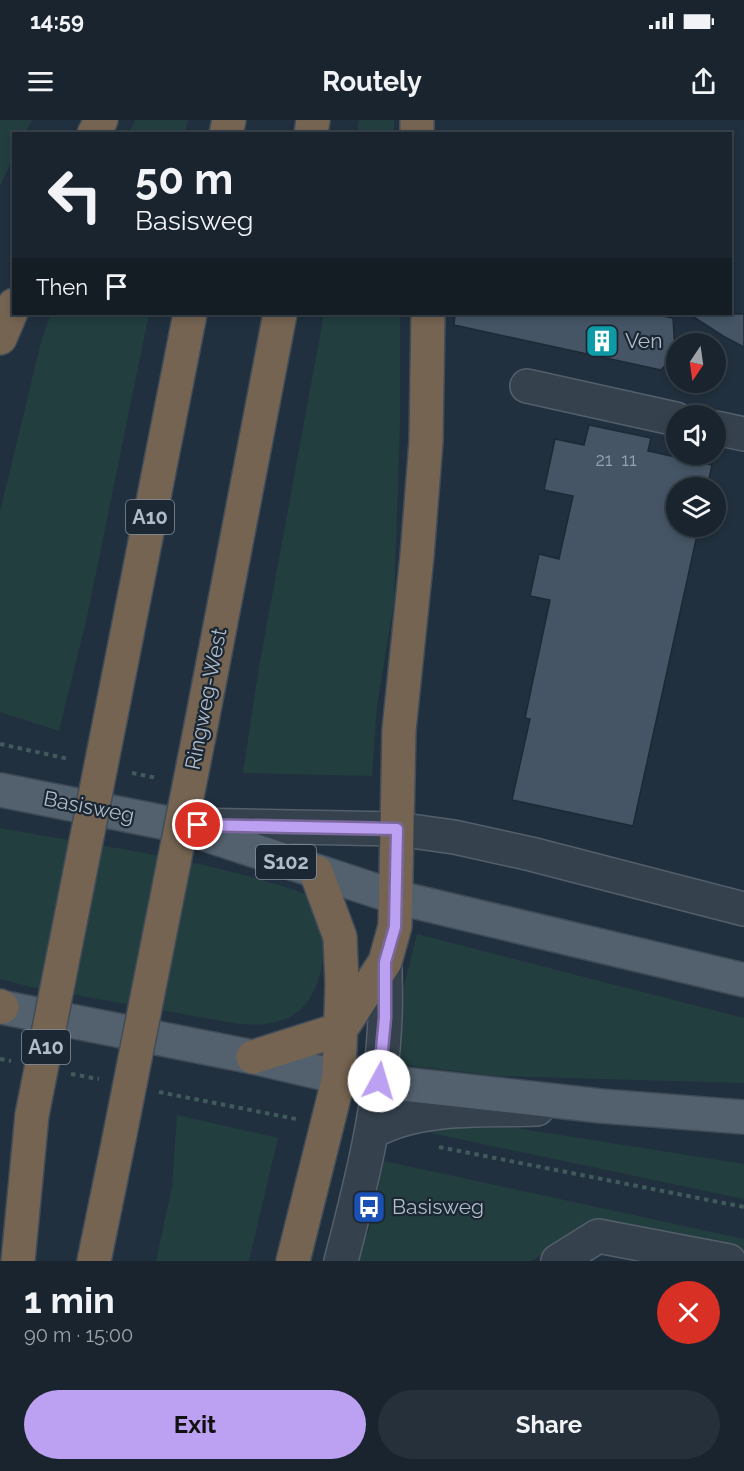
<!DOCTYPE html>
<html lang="en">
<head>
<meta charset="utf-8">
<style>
  :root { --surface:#19242e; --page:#26303a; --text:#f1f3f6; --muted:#9fa4aa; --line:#37414a; --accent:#bca0f2 }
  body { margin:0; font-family:Raleway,sans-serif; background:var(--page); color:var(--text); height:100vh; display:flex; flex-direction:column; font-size:22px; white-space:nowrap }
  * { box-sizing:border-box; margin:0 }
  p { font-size:20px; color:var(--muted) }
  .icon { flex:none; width:33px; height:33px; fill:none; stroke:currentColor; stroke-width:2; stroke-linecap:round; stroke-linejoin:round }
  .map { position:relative; height:1141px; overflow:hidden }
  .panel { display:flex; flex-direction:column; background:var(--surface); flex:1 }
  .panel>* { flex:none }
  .guide { position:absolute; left:12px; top:12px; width:720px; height:183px; border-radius:0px; box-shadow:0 3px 9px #0003,0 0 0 2px var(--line); background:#19242e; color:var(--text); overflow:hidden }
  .needle { width:39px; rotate:193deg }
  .buttons { position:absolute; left:666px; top:213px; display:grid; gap:12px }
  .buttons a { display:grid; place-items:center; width:60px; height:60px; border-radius:50%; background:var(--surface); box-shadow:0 3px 9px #0003,0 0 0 2px var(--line); font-size:30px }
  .pin { position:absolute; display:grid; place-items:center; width:51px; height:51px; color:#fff; margin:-26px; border:3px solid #fff; border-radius:50%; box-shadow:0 2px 6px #0007 }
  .me { position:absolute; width:66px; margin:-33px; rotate:6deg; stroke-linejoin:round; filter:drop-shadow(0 0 4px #0008) }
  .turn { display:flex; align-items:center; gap:21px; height:126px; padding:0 24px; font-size:27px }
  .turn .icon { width:78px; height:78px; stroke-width:2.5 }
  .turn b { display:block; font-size:42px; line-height:51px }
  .then { display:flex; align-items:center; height:57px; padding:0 24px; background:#0003; gap:12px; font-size:22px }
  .round { display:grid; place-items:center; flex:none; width:63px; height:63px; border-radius:32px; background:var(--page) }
  .overview { display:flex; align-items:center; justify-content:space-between; height:102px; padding:0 24px }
  h1 { font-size:36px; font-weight:700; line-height:45px }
  .action { display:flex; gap:12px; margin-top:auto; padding:12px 24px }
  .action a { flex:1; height:69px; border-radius:36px; background:var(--accent); color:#111; font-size:24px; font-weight:700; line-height:69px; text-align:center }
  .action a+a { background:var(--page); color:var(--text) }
  .status { display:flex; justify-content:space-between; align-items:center; height:42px; padding:0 30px; background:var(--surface); direction:ltr }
  .status svg { height:16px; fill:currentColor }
  header { display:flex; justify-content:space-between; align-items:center; height:78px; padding:0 24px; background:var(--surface); font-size:27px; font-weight:700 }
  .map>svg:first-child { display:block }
</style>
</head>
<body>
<div class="status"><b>14:59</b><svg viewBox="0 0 49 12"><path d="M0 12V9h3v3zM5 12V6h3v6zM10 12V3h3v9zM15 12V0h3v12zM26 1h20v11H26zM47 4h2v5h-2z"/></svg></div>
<header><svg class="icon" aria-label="menu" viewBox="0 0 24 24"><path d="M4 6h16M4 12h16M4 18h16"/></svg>Routely<svg class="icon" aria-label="share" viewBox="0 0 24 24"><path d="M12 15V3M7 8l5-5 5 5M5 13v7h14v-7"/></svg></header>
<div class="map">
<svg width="744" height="1141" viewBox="0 0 744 1141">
  <rect width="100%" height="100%" fill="#21303e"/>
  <g fill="#233e3f">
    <path d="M0,0H32L25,13L14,14L13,38L0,66Z"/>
    <path d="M135,0H188L185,13H129Z"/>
    <path d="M359,0H394V13H357Z"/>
    <path d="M51,194H149L87,497L59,611L0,592V392L41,222Z"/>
    <path d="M324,194H400V304L394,482L377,585L372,656L243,653L259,547Z"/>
    <path d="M0,708C103,727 209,739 308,775C311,782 316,789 318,796C331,829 321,885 286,899C270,905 255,905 239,904L31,867L0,859Z"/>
    <path d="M417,814L744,898V963L499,956L389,943L393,909Z"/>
    <path d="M177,995L278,1018L249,1141H156L172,1067Z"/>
    <path d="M441,1006L510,1007L744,1044V1079L412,1009Z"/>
    <path d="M384,1041L744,1119V1136L591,1106L531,1141H351L358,1113L368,1114Z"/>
  </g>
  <g fill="#455565" stroke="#1d2935" stroke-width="1.5">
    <path d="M455,194H653L673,198L675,230L673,237L661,250L454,205Z"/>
    <path d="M689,194H744V227L723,216Z"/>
    <path d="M589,305L651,318L648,331L712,345L707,368H676V406H699L633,706L512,680L530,599L525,598L550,480L530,476L539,434L559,439L573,376L544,370L555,319L584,325Z"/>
  </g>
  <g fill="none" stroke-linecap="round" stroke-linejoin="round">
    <g stroke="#545f6c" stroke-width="36">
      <g id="minor">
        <path d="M527,266L676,299"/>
        <path d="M716,308L744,314"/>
        <path d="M188,705L397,709L454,717L531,734L744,789"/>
        <path d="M372,1012C419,985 483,991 537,989"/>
        <path d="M341,1141C362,1061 382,980 385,897C386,879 385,860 385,842"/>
        <path d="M558,1141L598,1116L729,1141"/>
      </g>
    </g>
    <g stroke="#3f4b57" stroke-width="36">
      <g id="major">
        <path d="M0,670L177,705L395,777L744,860"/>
        <path d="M0,887L253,937L339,957L601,986L744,997"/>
      </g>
    </g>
    <g stroke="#414c59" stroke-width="36">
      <g id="highway">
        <path d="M417,0V14"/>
        <path d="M94,14L101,0"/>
        <path d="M226,14L229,0"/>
        <path d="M311,14L313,0"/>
        <path d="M0,218L14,185"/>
        <path d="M110,600L190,194"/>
        <path d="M199,616L280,194"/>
        <path d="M0,886L2,887"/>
        <path d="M253,937L341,909L385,842L395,806L399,610L417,436L426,322L428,194"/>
        <path d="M18,1141L32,995"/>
        <path d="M94,1141L119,1019"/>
        <path d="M293,1141L339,957L342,864L340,817L316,752"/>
      </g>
    </g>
    <g stroke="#415b5c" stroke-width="4" stroke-dasharray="4.5 4.5" stroke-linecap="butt">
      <path d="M0,624L69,639"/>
      <path d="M132,653L157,658"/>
      <path d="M0,939L11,941"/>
      <path d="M71,954L99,959"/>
      <path d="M159,972L296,999"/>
      <path d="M439,1027L744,1087"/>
    </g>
    <use href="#minor" stroke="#35424e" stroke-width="33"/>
    <use href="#major" stroke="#53616e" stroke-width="33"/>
    <use href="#highway" stroke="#756452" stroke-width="33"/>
    <g stroke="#414c59" stroke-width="36" stroke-linecap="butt">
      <g id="highway-bridge">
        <path d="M32,995L110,600"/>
        <path d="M119,1019L199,616"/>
      </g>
    </g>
    <use href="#highway-bridge" stroke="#756452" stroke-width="33"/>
  </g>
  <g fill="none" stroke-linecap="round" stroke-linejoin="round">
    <g stroke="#7a689d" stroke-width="15">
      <path id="route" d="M198,705L397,709L395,807L385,842V898L379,961"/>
    </g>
    <use href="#route" stroke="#bca0f2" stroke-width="10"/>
  </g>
  <defs>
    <g id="building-square" transform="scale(1.725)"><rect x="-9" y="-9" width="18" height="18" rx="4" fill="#0f9aa8" stroke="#1b2733"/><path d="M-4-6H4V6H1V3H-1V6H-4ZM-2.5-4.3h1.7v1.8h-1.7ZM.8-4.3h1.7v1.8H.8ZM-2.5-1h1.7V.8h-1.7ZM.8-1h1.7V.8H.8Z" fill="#fff"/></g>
    <g id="bus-square" transform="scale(1.725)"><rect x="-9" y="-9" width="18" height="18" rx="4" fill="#1a4fb4" stroke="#1b2733"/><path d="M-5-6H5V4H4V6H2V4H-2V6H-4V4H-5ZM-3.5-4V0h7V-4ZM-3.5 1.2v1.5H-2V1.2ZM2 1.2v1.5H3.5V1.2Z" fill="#fff"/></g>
  </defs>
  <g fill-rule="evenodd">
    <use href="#building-square" x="602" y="221"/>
    <use href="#bus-square" x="369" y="1087"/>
  </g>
  <g text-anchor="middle" stroke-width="4.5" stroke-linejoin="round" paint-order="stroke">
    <g font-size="18" fill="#96a2b1">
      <text x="604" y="346">21</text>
      <text x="629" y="346">11</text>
    </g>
    <g fill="#1b2733" stroke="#848f9d" stroke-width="1.5">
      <rect x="126" y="380" width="48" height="34" rx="4.5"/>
      <rect x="256" y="725" width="60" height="34" rx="4.5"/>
      <rect x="22" y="910" width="48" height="34" rx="4.5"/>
    </g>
    <g font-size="20" font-weight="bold" fill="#b1bcca">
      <text x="150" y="404">A10</text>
      <text x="286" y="749">S102</text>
      <text x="46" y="934">A10</text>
    </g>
    <g font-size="21" fill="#b1bcca" stroke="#1b2733" text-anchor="start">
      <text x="625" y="228">Ven</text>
      <text x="392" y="1094">Basisweg</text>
    </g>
    <g font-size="21" fill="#b1bcca" stroke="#1b2733">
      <text transform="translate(206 579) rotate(-79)" y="7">Ringweg-West</text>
      <text transform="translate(89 687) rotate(11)" y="7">Basisweg</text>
    </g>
  </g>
</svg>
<div class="buttons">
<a><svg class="needle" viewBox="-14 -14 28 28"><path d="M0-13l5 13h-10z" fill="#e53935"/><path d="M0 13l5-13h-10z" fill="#9fa4aa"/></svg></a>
<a><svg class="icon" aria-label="sound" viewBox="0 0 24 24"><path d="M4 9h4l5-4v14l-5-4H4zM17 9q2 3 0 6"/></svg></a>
<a><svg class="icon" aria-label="layers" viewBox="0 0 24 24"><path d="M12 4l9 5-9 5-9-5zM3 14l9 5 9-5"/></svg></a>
</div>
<div class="pin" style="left:198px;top:705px;background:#d93025"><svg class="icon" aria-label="arrive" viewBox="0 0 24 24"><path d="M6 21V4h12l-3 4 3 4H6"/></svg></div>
<svg class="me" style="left:379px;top:961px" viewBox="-20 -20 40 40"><circle r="19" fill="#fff"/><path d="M0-13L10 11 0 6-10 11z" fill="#bca0f2"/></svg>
<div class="guide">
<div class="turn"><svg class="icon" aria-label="left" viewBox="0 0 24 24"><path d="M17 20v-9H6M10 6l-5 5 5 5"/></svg><div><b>50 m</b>Basisweg</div></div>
<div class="then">Then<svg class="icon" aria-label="arrive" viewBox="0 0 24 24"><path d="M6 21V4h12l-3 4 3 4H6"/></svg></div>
</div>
</div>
<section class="panel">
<div class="overview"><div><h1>1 min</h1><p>90 m · 15:00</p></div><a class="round" style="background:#d93025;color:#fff"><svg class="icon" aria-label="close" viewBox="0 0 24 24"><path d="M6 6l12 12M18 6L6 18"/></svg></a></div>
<div class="action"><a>Exit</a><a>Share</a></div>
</section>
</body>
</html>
